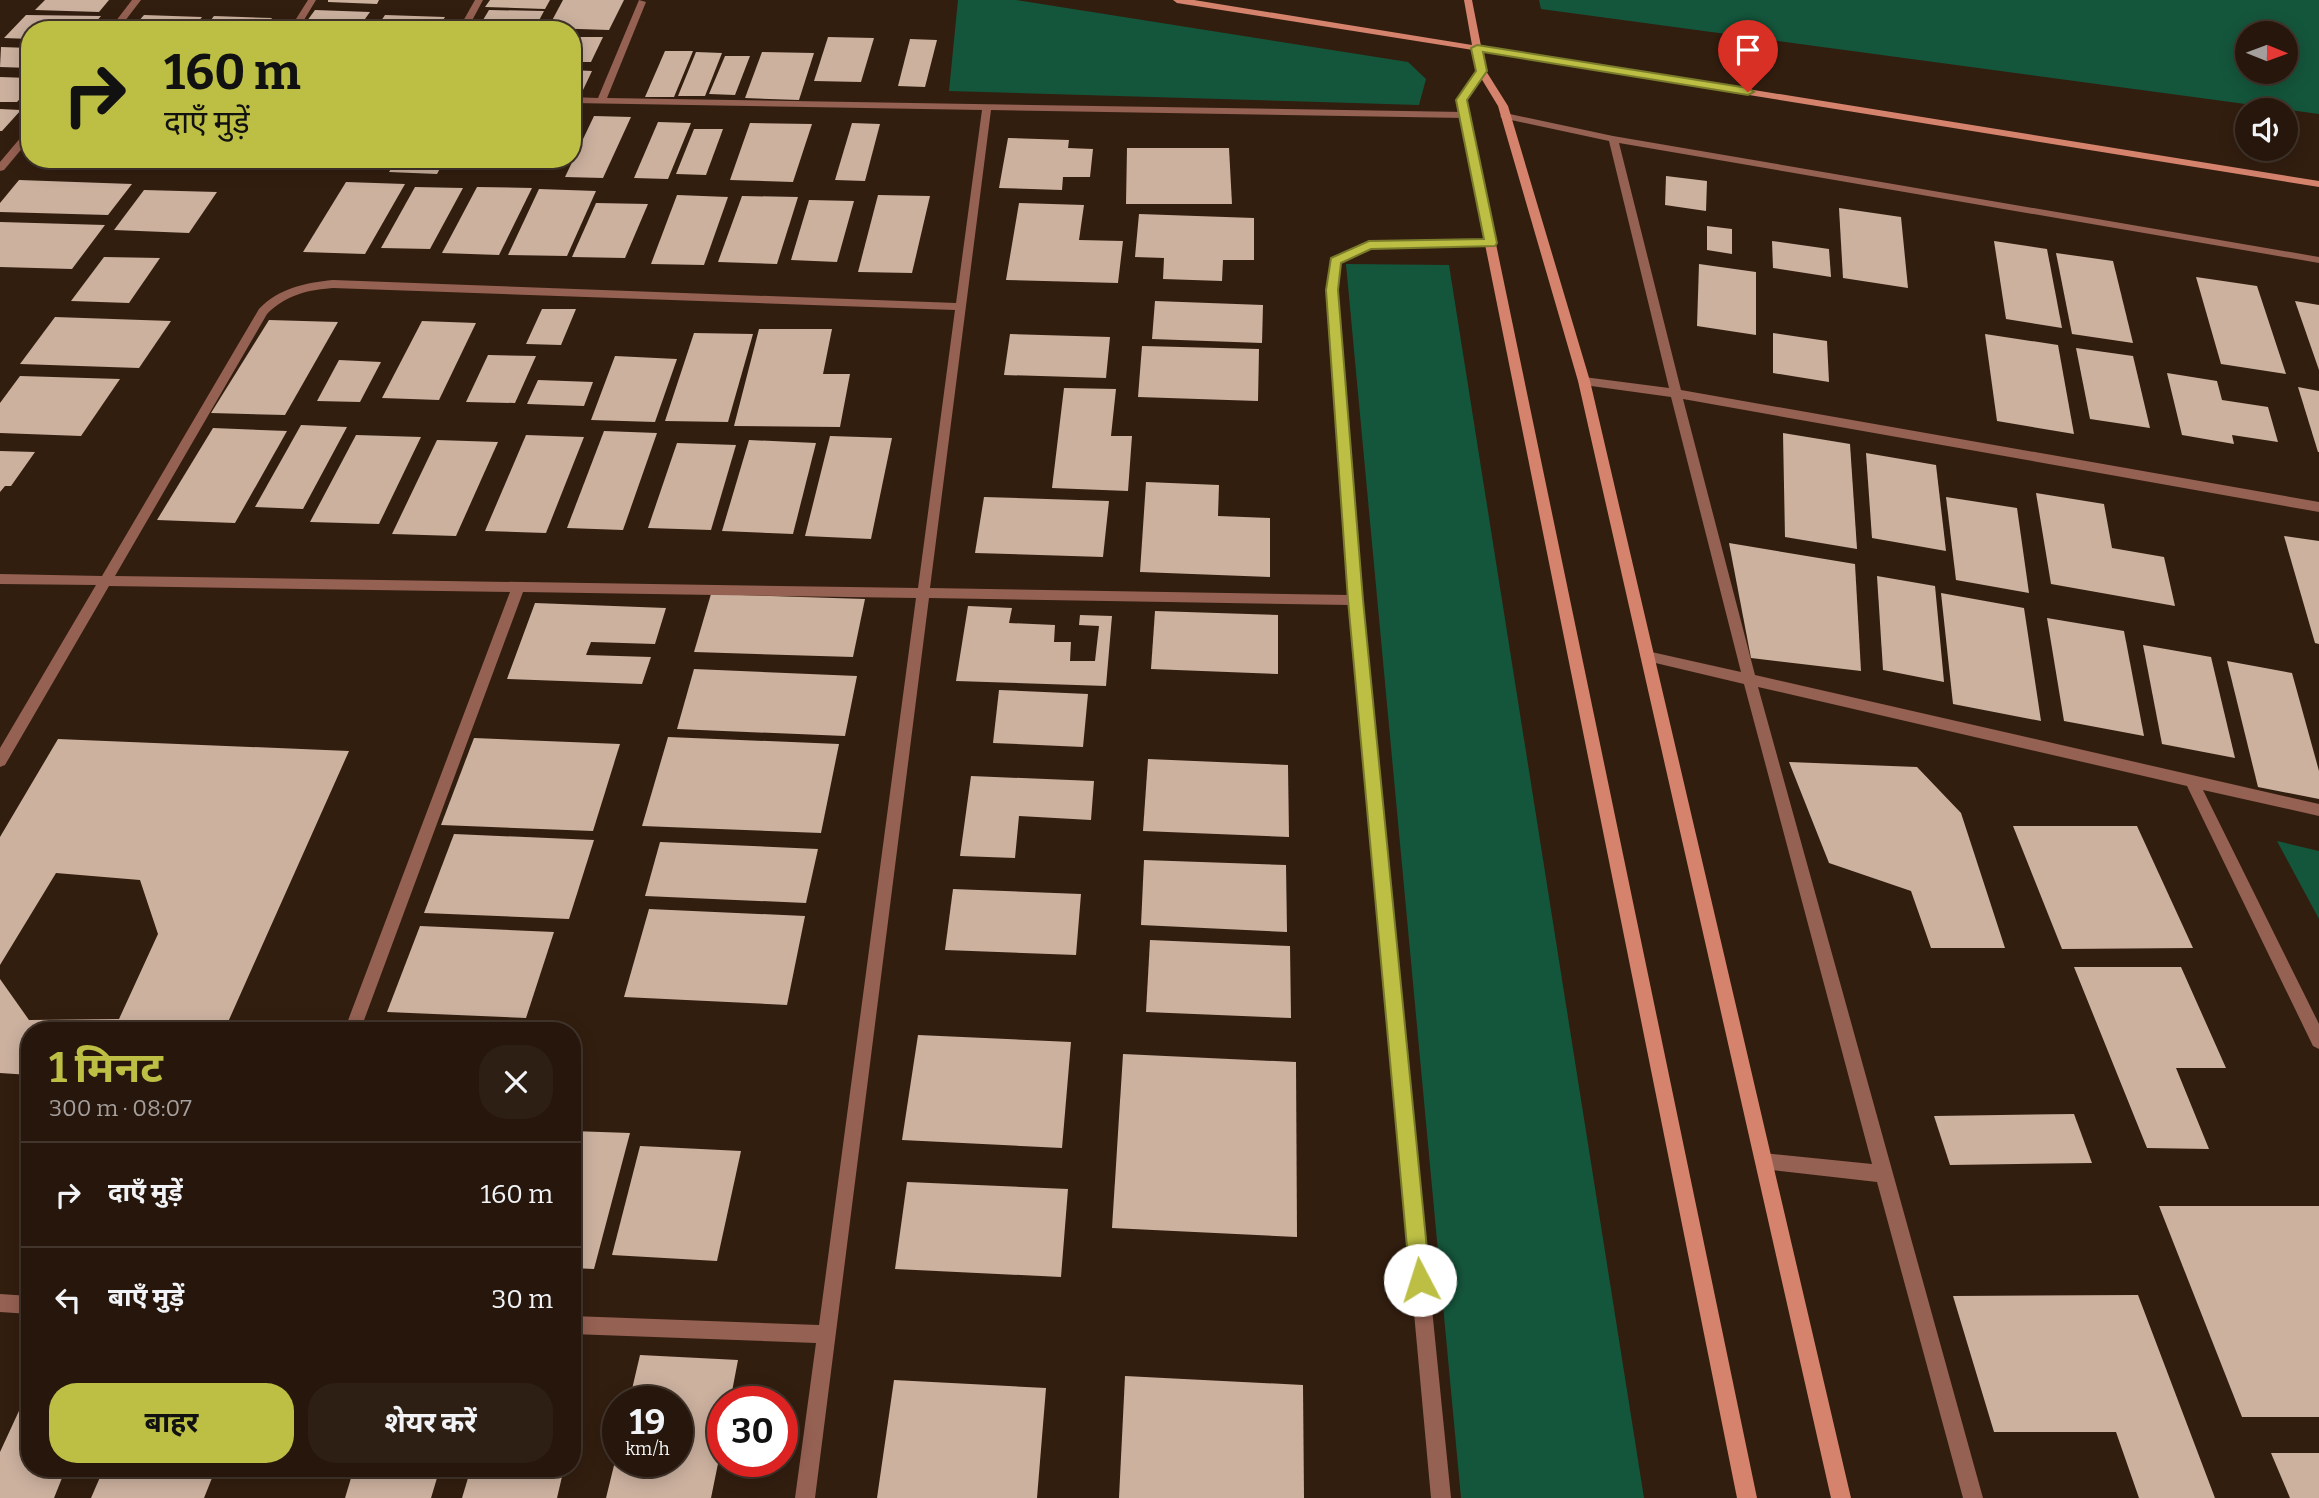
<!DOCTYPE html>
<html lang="hi">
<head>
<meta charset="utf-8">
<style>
  :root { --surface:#26160b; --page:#2e1f14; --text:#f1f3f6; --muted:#a49f9d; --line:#42352c; --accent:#bcbf44 }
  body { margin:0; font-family:Bitter,"Noto Sans Devanagari",serif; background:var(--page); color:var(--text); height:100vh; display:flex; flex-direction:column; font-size:26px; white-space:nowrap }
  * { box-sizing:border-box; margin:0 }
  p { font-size:23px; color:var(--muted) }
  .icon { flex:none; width:38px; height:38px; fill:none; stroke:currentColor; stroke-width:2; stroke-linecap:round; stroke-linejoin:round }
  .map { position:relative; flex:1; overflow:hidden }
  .drawer { position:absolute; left:21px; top:1022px; width:560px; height:455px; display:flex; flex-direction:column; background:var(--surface); border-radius:28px; box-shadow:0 4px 18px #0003,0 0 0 2px var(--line) }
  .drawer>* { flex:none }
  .hud { position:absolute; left:21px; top:21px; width:560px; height:147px; border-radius:28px; box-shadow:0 4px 18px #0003,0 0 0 2px var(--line); background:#bcbf44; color:#111; overflow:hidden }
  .needle { width:46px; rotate:91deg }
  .controls { position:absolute; left:2235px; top:21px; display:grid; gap:14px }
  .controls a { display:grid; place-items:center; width:63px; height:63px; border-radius:50%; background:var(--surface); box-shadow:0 4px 18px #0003,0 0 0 2px var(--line); font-size:35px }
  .speed { position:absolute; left:602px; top:1386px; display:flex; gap:14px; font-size:35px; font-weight:700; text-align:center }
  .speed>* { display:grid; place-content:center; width:91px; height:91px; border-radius:50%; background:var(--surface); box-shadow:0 4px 18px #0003,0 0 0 2px var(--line); line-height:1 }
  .speed small { font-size:18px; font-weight:400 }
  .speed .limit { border:10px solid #d22; background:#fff; color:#111 }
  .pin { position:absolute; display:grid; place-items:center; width:60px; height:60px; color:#fff; margin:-72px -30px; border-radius:50% 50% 50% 0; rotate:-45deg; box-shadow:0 0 7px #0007 }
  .pin .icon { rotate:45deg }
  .me { position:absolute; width:77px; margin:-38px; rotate:355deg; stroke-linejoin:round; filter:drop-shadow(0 0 5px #0008) }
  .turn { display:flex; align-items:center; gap:24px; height:147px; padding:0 28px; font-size:32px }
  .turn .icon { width:91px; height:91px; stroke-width:2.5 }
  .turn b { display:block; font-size:49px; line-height:60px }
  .round { display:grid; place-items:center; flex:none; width:74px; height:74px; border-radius:28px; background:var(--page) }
  .summary { display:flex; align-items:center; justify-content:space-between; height:119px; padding:0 28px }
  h1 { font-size:42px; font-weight:700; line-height:52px; color:var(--accent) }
  .button { display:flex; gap:14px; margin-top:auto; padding:14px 28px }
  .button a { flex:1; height:80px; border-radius:28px; background:var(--accent); color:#111; font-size:28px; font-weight:700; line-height:80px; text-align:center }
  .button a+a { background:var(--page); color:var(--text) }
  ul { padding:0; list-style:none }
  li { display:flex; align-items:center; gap:21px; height:105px; padding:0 28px; border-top:2px solid var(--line) }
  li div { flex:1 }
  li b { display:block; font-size:26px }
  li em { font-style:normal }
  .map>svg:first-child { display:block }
</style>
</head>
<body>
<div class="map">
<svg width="2319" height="1498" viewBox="0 0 2319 1498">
  <rect width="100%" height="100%" fill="#321e0f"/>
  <g fill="#14563c" fill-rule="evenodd">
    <path d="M958,0H1016L1408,62L1426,79L1419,105L949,91Z"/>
    <path d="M1539,0H2319V114L1541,9ZM2247,33H2286V72H2247Z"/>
    <path d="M1346,264L1449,265L1644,1498H1461Z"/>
    <path d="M2277,841L2319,851V919Z"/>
  </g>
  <g fill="#ccb19f">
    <path d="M45,0H109L99,12L35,10Z"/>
    <path d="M328,0H379L377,4L328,2Z"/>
    <path d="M490,0H550L545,9L485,7Z"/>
    <path d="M563,0H624L609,30L548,28Z"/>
    <path d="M315,10L370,12L360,26L304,25Z"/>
    <path d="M489,10L544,11L534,30H477Z"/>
    <path d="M26,15L101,16L89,30H30V39L4,38Z"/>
    <path d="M144,15L202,17L192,30H131Z"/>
    <path d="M385,15L445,17L437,30H375Z"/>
    <path d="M214,16L272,18L263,30H203Z"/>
    <path d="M572,37H603L591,62H572Z"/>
    <path d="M828,37L874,38L861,82L814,81Z"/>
    <path d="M910,39L937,40L925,87L898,86Z"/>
    <path d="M1,47L30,48V68L0,67Z"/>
    <path d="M665,51H693L674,97H645Z"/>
    <path d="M696,52L722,53L705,96H678Z"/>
    <path d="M762,52L814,53L799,100L745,98Z"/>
    <path d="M725,56H750L735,95L709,94Z"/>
    <path d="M572,70L592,71L583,90H572Z"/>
    <path d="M0,77L30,78V88L17,102H0Z"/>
    <path d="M0,109L21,110L2,131H0Z"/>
    <path d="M594,116L631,117L603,178L565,177Z"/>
    <path d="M658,122L691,123L668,179L634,178Z"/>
    <path d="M750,123L812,124L793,182L730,180Z"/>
    <path d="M852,123L880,124L865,181L835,180Z"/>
    <path d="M694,129H723L706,175L676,174Z"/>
    <path d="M1008,138L1069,140L1068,148L1093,149L1090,177H1063L1062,190L999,188Z"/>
    <path d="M1127,148H1229L1232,204H1126Z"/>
    <path d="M54,159H110L106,164L51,163Z"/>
    <path d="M149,159H195L190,166L145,165Z"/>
    <path d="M230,159H278L275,163L230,162Z"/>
    <path d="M397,159H445L437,174L389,172Z"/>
    <path d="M476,159H534L529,170L471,168Z"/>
    <path d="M1666,176L1707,181L1706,211L1665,205Z"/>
    <path d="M19,180L132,184L108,215L0,212V203Z"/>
    <path d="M346,182L405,184L365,254L303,252Z"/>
    <path d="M415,187L463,188L430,249L381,248Z"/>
    <path d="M477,187L532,188L499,255L442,253Z"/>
    <path d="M539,189L596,191L567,256L508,255Z"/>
    <path d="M144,190L217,192L189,233L114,230Z"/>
    <path d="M677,195L728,197L704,265L651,264Z"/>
    <path d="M878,195L930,196L912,273L858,272Z"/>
    <path d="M742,196L798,197L777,264L718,262Z"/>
    <path d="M809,200L854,201L837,262L791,260Z"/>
    <path d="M596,203L648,204L625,258L572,257Z"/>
    <path d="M1019,203L1084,205L1079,240L1123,241L1118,283L1006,280Z"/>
    <path d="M1839,208L1901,217L1908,288L1843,278Z"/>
    <path d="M1139,214L1254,218V260H1223L1222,281L1163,279L1164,258L1135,257Z"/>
    <path d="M0,222L105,225L72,269L0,267Z"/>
    <path d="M1707,226L1732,229V254L1707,250Z"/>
    <path d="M1772,241L1829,249L1831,277L1773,268Z"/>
    <path d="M1994,241L2047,249L2062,328L2006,319Z"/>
    <path d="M2056,253L2113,261L2133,343L2072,334Z"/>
    <path d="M104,257L160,258L129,303L71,301Z"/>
    <path d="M1699,264L1756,272V335L1697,326Z"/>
    <path d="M2196,277L2257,286L2286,374L2221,364Z"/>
    <path d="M1155,301L1263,305L1262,343L1152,339Z"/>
    <path d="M2295,301L2319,305V370Z"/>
    <path d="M542,309H576L561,345L526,344Z"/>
    <path d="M55,317L171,321L139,368L20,364Z"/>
    <path d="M269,320L338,322L285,415L211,413Z"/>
    <path d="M422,321L476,323L439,400L382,398Z"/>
    <path d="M759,329H832L823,374H850L840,427L734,426Z"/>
    <path d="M694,333L753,334L728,422L665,421Z"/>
    <path d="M1773,333L1827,341L1829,382L1773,373Z"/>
    <path d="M1010,334L1110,337L1106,378L1004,375Z"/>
    <path d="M1985,334L2058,345L2074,434L1997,421Z"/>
    <path d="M1142,346L1259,349L1258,401L1138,397Z"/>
    <path d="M2076,348L2133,356L2150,428L2090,419Z"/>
    <path d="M488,355L536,356L515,403L466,402Z"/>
    <path d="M615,356L677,359L655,422L591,420Z"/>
    <path d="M339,360L381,362L360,402L317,401Z"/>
    <path d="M2167,373L2217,381L2222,400L2268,407L2278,442L2232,435L2234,444L2182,435Z"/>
    <path d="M20,376L120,379L81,436L0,433V403Z"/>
    <path d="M538,380L593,382L584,406L527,404Z"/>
    <path d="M2298,387L2319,391V452H2318Z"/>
    <path d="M1064,388L1116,389L1111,436H1132L1128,491L1052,488Z"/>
    <path d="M301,425L347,427L303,509L255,507Z"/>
    <path d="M213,428L287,431L235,523L157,520Z"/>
    <path d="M604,431L657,433L623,530L567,528Z"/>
    <path d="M1783,433L1850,444L1857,549L1785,537Z"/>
    <path d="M356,435L421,437L379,524L310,522Z"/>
    <path d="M526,435L584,437L546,533L485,531Z"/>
    <path d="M830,436L892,438L871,539L805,536Z"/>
    <path d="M437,440L498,442L456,536L392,534Z"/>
    <path d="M749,440L816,443L793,534L722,531Z"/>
    <path d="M677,443L736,445L711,530L648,528Z"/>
    <path d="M0,451L35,452L11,486H5L0,492Z"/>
    <path d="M1866,453L1936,465L1946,551L1872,538Z"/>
    <path d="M1146,482L1219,485L1218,516L1270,518V577L1140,572Z"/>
    <path d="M2036,493L2104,504L2112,548L2164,557L2175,606L2051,584Z"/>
    <path d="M984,497L1109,501L1103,557L975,553Z"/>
    <path d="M1946,497L2017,508L2029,593L1956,580Z"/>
    <path d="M2284,536L2319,541V644L2315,643Z"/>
    <path d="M1729,543L1855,564L1861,671L1751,658Z"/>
    <path d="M1877,576L1935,586L1944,682L1883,670Z"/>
    <path d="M1941,593L2024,608L2041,721L1953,704Z"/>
    <path d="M711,594L865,599L853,657L694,652Z"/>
    <path d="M535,603L666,608L655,644L591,642L586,655L651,657L642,684L507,679Z"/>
    <path d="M968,606L1012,608L1009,623L1055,625L1054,642H1071L1070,661H1095L1099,626L1079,625L1080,615L1112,616L1106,686L956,681Z"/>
    <path d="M1155,611L1278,615V674L1151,669Z"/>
    <path d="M2047,618L2124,631L2144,736L2064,721Z"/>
    <path d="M2143,645L2211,657L2235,758L2162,744Z"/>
    <path d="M2227,661L2292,673L2319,771V799L2258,787Z"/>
    <path d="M694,669L857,676L845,736L677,729Z"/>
    <path d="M999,690L1088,694L1083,747L993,743Z"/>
    <path d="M668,737L839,744L821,833L642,826Z"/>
    <path d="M474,738L620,744L593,831L441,825Z"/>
    <path d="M58,739L349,751L224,1031H30V1075L0,1073V979L29,1020L119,1019L158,934L140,880L56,873L0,965V837Z"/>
    <path d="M1148,759L1288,765L1289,837L1143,831Z"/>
    <path d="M1789,762L1917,767L1961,813L2005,948H1931L1911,891L1829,863Z"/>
    <path d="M971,776L1094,781L1091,820L1019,816L1015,858L960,856Z"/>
    <path d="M2013,826H2137L2193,948L2062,949Z"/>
    <path d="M454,834L594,840L569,919L424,913Z"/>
    <path d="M660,842L818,849L806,903L645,896Z"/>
    <path d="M1144,860L1286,865L1287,932L1141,925Z"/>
    <path d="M953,889L1081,894L1076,955L945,950Z"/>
    <path d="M649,909L805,916L787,1005L624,997Z"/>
    <path d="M420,926L554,932L526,1018L387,1012Z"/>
    <path d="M1150,940L1290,946L1291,1018L1146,1012Z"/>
    <path d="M2074,967H2181L2226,1068H2176L2209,1149L2147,1148Z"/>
    <path d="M918,1035L1071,1042L1062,1148L902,1140Z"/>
    <path d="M1123,1054L1296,1062L1297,1237L1112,1228Z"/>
    <path d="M2074,1114L2092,1163L1950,1165L1934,1116Z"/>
    <path d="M572,1131L630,1133L594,1269L572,1268Z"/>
    <path d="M640,1146L741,1151L717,1261L612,1255Z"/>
    <path d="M907,1182L1068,1189L1061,1277L895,1269Z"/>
    <path d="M2159,1206H2319V1417H2242Z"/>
    <path d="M2138,1295L2215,1498H2139L2116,1432H1994L1953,1296Z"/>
    <path d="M640,1355L738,1360L730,1402H723V1439L711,1498H606L617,1453L618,1461H677V1402H629Z"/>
    <path d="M1125,1376L1303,1385L1304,1498H1119Z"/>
    <path d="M894,1380L1046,1388L1037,1498H877Z"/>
    <path d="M30,1387V1468H66L54,1498H0V1452Z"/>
    <path d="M572,1406L580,1407L573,1433H572Z"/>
    <path d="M2271,1453H2319V1498H2290Z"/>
    <path d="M104,1468H216L204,1498H91Z"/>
    <path d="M267,1468H341L338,1475L265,1472Z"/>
    <path d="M354,1468H440L431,1498H345Z"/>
    <path d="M471,1468H564L557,1498H462Z"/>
  </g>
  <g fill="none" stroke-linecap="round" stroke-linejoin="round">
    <g fill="#956153" fill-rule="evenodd">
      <path d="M132,0H141L118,30H109Z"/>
      <path d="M308,0H316L298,30H289Z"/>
      <path d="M475,0H483L467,30H458Z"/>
      <path d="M639,0L646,2L607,98L1464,112L1469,115L1464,118L991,110L930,588L1348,595L1327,290L1330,261L1369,242L1491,240L1496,243L1491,246L1371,248L1340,263L1337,290L1361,600L1451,1498H1431L1349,605L929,598L815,1498H795L816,1343L572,1334V1316L819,1325L916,598L523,592L360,1031H344L510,592L109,586L5,765L0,767V748L96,585L0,584V574L102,576L259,309C279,288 305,283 333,280L956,303L982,110L572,103V97L598,98ZM333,288L955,310L918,588L115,576L267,314C286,295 307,290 333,288Z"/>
      <path d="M1505,113L1613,136L2319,257V263L1619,143L1681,390L2319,502V512L1683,399L1755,675L2319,804V816L2203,790L2319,1024V1049L2313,1046L2187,786L1758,687L1983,1498H1963L1877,1182L1763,1169L1757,1167L1755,1161L1757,1155L1763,1153L1872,1164L1744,684L1647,661L1640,656L1647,651L1741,672L1671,397L1584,385L1578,381L1584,377L1669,388L1609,141L1502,118L1500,116Z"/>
      <path d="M30,129V139L4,170L0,171V162L27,130Z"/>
      <path d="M0,1294L30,1296V1314L0,1312Z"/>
    </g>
    <path fill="#d6836e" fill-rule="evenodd" d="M1173,0H1194L1472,45L1464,0H1472L1481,46L2319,181V187L1482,52L1486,71L1508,106L1590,381L1851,1498H1831L1578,381L1498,106L1481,78L1466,100L1757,1498H1737L1456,100L1476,71L1473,50L1177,3Z"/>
  </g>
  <path fill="#bcbf44" stroke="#7a7c2c" stroke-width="2" d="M1477,45L1748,88L1754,92L1748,95L1483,52L1487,71L1467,100L1497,243L1495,246L1371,249L1341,263L1338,290L1363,600L1430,1280L1427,1288L1420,1290L1413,1288L1410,1280L1348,600L1326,290L1331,258L1369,241L1484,239L1456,100L1476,71L1471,48Z"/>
</svg>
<div class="controls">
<a><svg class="needle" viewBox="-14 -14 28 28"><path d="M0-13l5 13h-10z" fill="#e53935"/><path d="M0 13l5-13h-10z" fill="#a49f9d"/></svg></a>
<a><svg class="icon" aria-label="sound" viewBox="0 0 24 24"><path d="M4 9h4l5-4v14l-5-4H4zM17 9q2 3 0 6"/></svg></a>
</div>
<div class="speed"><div>19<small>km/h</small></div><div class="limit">30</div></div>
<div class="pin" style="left:1748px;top:92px;background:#d93025"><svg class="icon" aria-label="arrive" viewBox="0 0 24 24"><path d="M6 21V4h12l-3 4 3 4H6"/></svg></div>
<svg class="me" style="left:1420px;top:1280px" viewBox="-20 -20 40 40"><circle r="19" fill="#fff"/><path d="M0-13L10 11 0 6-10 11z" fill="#bcbf44"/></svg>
<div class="hud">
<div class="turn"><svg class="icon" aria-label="right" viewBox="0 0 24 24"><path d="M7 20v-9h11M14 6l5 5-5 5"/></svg><div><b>160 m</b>दाएँ मुड़ें</div></div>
</div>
<section class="drawer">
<div class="summary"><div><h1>1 मिनट</h1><p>300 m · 08:07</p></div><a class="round"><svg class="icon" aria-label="close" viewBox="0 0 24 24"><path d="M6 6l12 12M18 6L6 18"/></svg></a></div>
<ul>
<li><svg class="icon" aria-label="right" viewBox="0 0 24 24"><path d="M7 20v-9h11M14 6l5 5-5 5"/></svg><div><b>दाएँ मुड़ें</b></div><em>160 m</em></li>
<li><svg class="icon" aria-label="left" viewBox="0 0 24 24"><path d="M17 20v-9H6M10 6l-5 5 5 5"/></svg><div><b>बाएँ मुड़ें</b></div><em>30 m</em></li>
</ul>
<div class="button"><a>बाहर</a><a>शेयर करें</a></div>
</section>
</div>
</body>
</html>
